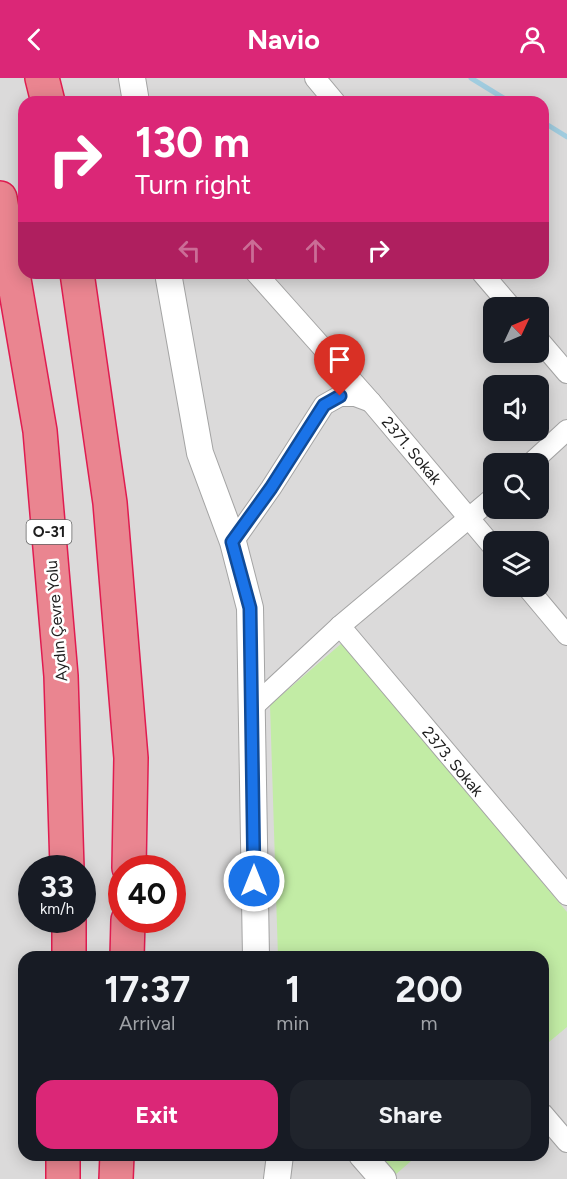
<!DOCTYPE html>
<html lang="en">
<head>
<meta charset="utf-8">
<style>
  :root { --surface:#171b24; --page:#20242c; --text:#f1f3f6; --muted:#9ea1a6; --accent:#db2777 }
  body { margin:0; font-family:Figtree,sans-serif; background:var(--page); color:var(--text); height:100vh; display:flex; flex-direction:column; font-size:22px; white-space:nowrap }
  * { box-sizing:border-box; margin:0 }
  p { font-size:20px; color:var(--muted) }
  .icon { flex:none; width:33px; height:33px; fill:none; stroke:currentColor; stroke-width:2; stroke-linecap:round; stroke-linejoin:round }
  .map { position:relative; flex:1; overflow:hidden }
  .drawer { position:absolute; left:18px; top:873px; width:531px; height:210px; display:flex; flex-direction:column; background:var(--surface); border-radius:18px; box-shadow:0 3px 15px #0003 }
  .drawer>* { flex:none }
  .banner { position:absolute; left:18px; top:18px; width:531px; height:183px; border-radius:18px; box-shadow:0 3px 15px #0003; background:#db2777; color:#fff; overflow:hidden }
  .needle { width:39px; rotate:46deg }
  .tools { position:absolute; left:483px; top:219px; display:grid; gap:12px }
  .tools a { display:grid; place-items:center; width:66px; height:66px; border-radius:12px; background:var(--surface); box-shadow:0 3px 15px #0003; font-size:30px }
  .speed { position:absolute; left:18px; top:777px; display:flex; gap:12px; font-size:30px; font-weight:700; text-align:center }
  .speed>* { display:grid; place-content:center; width:78px; height:78px; border-radius:50%; background:var(--surface); box-shadow:0 3px 15px #0003; line-height:1 }
  .speed small { font-size:15px; font-weight:400 }
  .speed .limit { border:9px solid #d22; background:#fff; color:#111 }
  .pin { position:absolute; display:grid; place-items:center; width:51px; height:51px; color:#fff; margin:-62px -26px; border-radius:50% 50% 50% 0; rotate:-45deg; box-shadow:0 0 6px #0007 }
  .pin .icon { rotate:45deg }
  .me { position:absolute; width:66px; margin:-33px; rotate:0deg; stroke-linejoin:round; filter:drop-shadow(0 0 4px #0008) }
  .turn { display:flex; align-items:center; gap:21px; height:126px; padding:0 18px; font-size:27px }
  .turn .icon { width:78px; height:78px; stroke-width:2.5 }
  .turn b { display:block; font-size:42px; line-height:51px }
  .lanes { display:flex; align-items:center; height:57px; padding:0 18px; background:#0003; justify-content:center; gap:30px; direction:ltr }
  .lanes .off { opacity:.35 }
  .eta { display:flex; justify-content:space-evenly; align-items:center; height:102px; text-align:center }
  .eta b { font-size:36px; font-weight:700; line-height:42px }
  .primary-button { display:flex; gap:12px; margin-top:auto; padding:12px 18px }
  .primary-button a { flex:1; height:69px; border-radius:18px; background:var(--accent); color:#fff; font-size:24px; font-weight:700; line-height:69px; text-align:center }
  .primary-button a+a { background:var(--page); color:var(--text) }
  header { display:flex; justify-content:space-between; align-items:center; height:78px; padding:0 18px; background:var(--accent); color:#fff; font-size:27px; font-weight:700 }
  .map>svg:first-child { display:block }
</style>
</head>
<body>
<header><svg class="icon" aria-label="back" viewBox="0 0 24 24"><path d="M15 5l-7 7 7 7"/></svg>Navio<svg class="icon" aria-label="person" viewBox="0 0 24 24"><circle cx="12" cy="8" r="4"/><path d="M4 21q1-7 8-7t8 7"/></svg></header>
<div class="map">
<svg width="567" height="1101" viewBox="0 0 567 1101">
  <rect width="100%" height="100%" fill="#efebe2"/>
  <path fill="#dbdada" fill-rule="evenodd" d="M0,0H567V1101H0ZM24,24H543V195H24ZM494,230H538V274H494ZM494,308H538V352H494ZM494,386H538V430H494ZM494,464H538V508H494ZM32,790H82V842H32ZM122,790H172V842H122ZM24,879H543V1077H24Z"/>
  <g fill="#c2eca5">
    <path d="M342,565L567,834V949L543,969V879H278L270,627Z"/>
    <path d="M379,1077H418L395,1097Z"/>
  </g>
  <g fill="none" stroke-linecap="round" stroke-linejoin="round">
    <g stroke="#a0ccdf" stroke-width="5">
      <path d="M471,0L510,24"/>
      <path d="M543,44L567,59"/>
    </g>
    <g stroke="#a4a4a4" stroke-width="22">
      <g id="minor">
        <path d="M315,0L335,24"/>
        <path d="M256,195L371,324L494,470"/>
        <path d="M482,195L512,230"/>
        <path d="M538,261L567,295"/>
        <path d="M530,386L567,352"/>
        <path d="M233,464L271,410L324,327L340,318H355L371,324"/>
        <path d="M526,508L567,557"/>
        <path d="M340,548L567,817"/>
        <path d="M253,629L340,548L494,419"/>
        <path d="M543,1036L567,1064"/>
      </g>
    </g>
    <g stroke="#a4a4a4" stroke-width="28">
      <g id="tertiary">
        <path d="M132,0L136,24"/>
        <path d="M168,195L200,375L233,464L250,530L256,879"/>
        <path d="M362,1077L383,1101"/>
        <path d="M277,1101L280,1077"/>
      </g>
    </g>
    <g stroke="#e01c50" stroke-width="36">
      <g id="motorway">
        <path d="M42,0L48,24"/>
        <path d="M0,120L40,353L61,598L67,790"/>
        <path d="M77,195L110,425L131,680L129,790"/>
        <path d="M69,842V879"/>
        <path d="M127,879L128,842"/>
        <path d="M63,1101V1077"/>
        <path d="M116,1101L117,1077"/>
      </g>
    </g>
    <use href="#minor" stroke="#fff" stroke-width="20"/>
    <use href="#tertiary" stroke="#fff" stroke-width="26"/>
    <use href="#motorway" stroke="#ea8590" stroke-width="33"/>
  </g>
  <g fill="none" stroke-linecap="round" stroke-linejoin="round">
    <g stroke="#114b97" stroke-width="15">
      <path id="route" d="M254,803L250,530L232,464L271,410L324,327L340,318"/>
    </g>
    <use href="#route" stroke="#1a73e8" stroke-width="10"/>
  </g>
  <g text-anchor="middle" stroke-width="5" stroke-linejoin="round" paint-order="stroke">
    <rect fill="#fff" stroke="#616161" stroke-width="1.5" x="26.5" y="442" width="45" height="24" rx="4.5"/>
    <g font-size="15" font-weight="bold" fill="#1d1d1d">
      <text x="49" y="459">O-31</text>
    </g>
    <g font-size="16" fill="#1d1d1d" stroke="#fff">
      <text transform="translate(412 372) rotate(50)" y="6">2371. Sokak</text>
      <text transform="translate(56 543) rotate(-95)" y="6">Aydın Çevre Yolu</text>
      <text transform="translate(453 683) rotate(50)" y="6">2373. Sokak</text>
    </g>
  </g>
</svg>
<div class="tools">
<a><svg class="needle" viewBox="-14 -14 28 28"><path d="M0-13l5 13h-10z" fill="#e53935"/><path d="M0 13l5-13h-10z" fill="#9ea1a6"/></svg></a>
<a><svg class="icon" aria-label="sound" viewBox="0 0 24 24"><path d="M4 9h4l5-4v14l-5-4H4zM17 9q2 3 0 6"/></svg></a>
<a><svg class="icon" aria-label="search" viewBox="0 0 24 24"><circle cx="10" cy="10" r="6"/><path d="M15 15l6 6"/></svg></a>
<a><svg class="icon" aria-label="layers" viewBox="0 0 24 24"><path d="M12 4l9 5-9 5-9-5zM3 14l9 5 9-5"/></svg></a>
</div>
<div class="speed"><div>33<small>km/h</small></div><div class="limit">40</div></div>
<div class="pin" style="left:340px;top:318px;background:#d93025"><svg class="icon" aria-label="arrive" viewBox="0 0 24 24"><path d="M6 21V4h12l-3 4 3 4H6"/></svg></div>
<svg class="me" style="left:254px;top:803px" viewBox="-20 -20 40 40"><circle r="17" fill="#1a73e8" stroke="#fff" stroke-width="3"/><path d="M0-11L8 9 0 5-8 9z" fill="#fff"/></svg>
<div class="banner">
<div class="turn"><svg class="icon" aria-label="right" viewBox="0 0 24 24"><path d="M7 20v-9h11M14 6l5 5-5 5"/></svg><div><b>130 m</b>Turn right</div></div>
<div class="lanes"><svg class="icon off" aria-label="left" viewBox="0 0 24 24"><path d="M17 20v-9H6M10 6l-5 5 5 5"/></svg><svg class="icon off" aria-label="ahead" viewBox="0 0 24 24"><path d="M12 20V5M6 11l6-6 6 6"/></svg><svg class="icon off" aria-label="ahead" viewBox="0 0 24 24"><path d="M12 20V5M6 11l6-6 6 6"/></svg><svg class="icon" aria-label="right" viewBox="0 0 24 24"><path d="M7 20v-9h11M14 6l5 5-5 5"/></svg></div>
</div>
<section class="drawer">
<div class="eta">
<div><b>17:37</b><p>Arrival</p></div>
<div><b>1</b><p>min</p></div>
<div><b>200</b><p>m</p></div>
</div>
<div class="primary-button"><a>Exit</a><a>Share</a></div>
</section>
</div>
</body>
</html>
